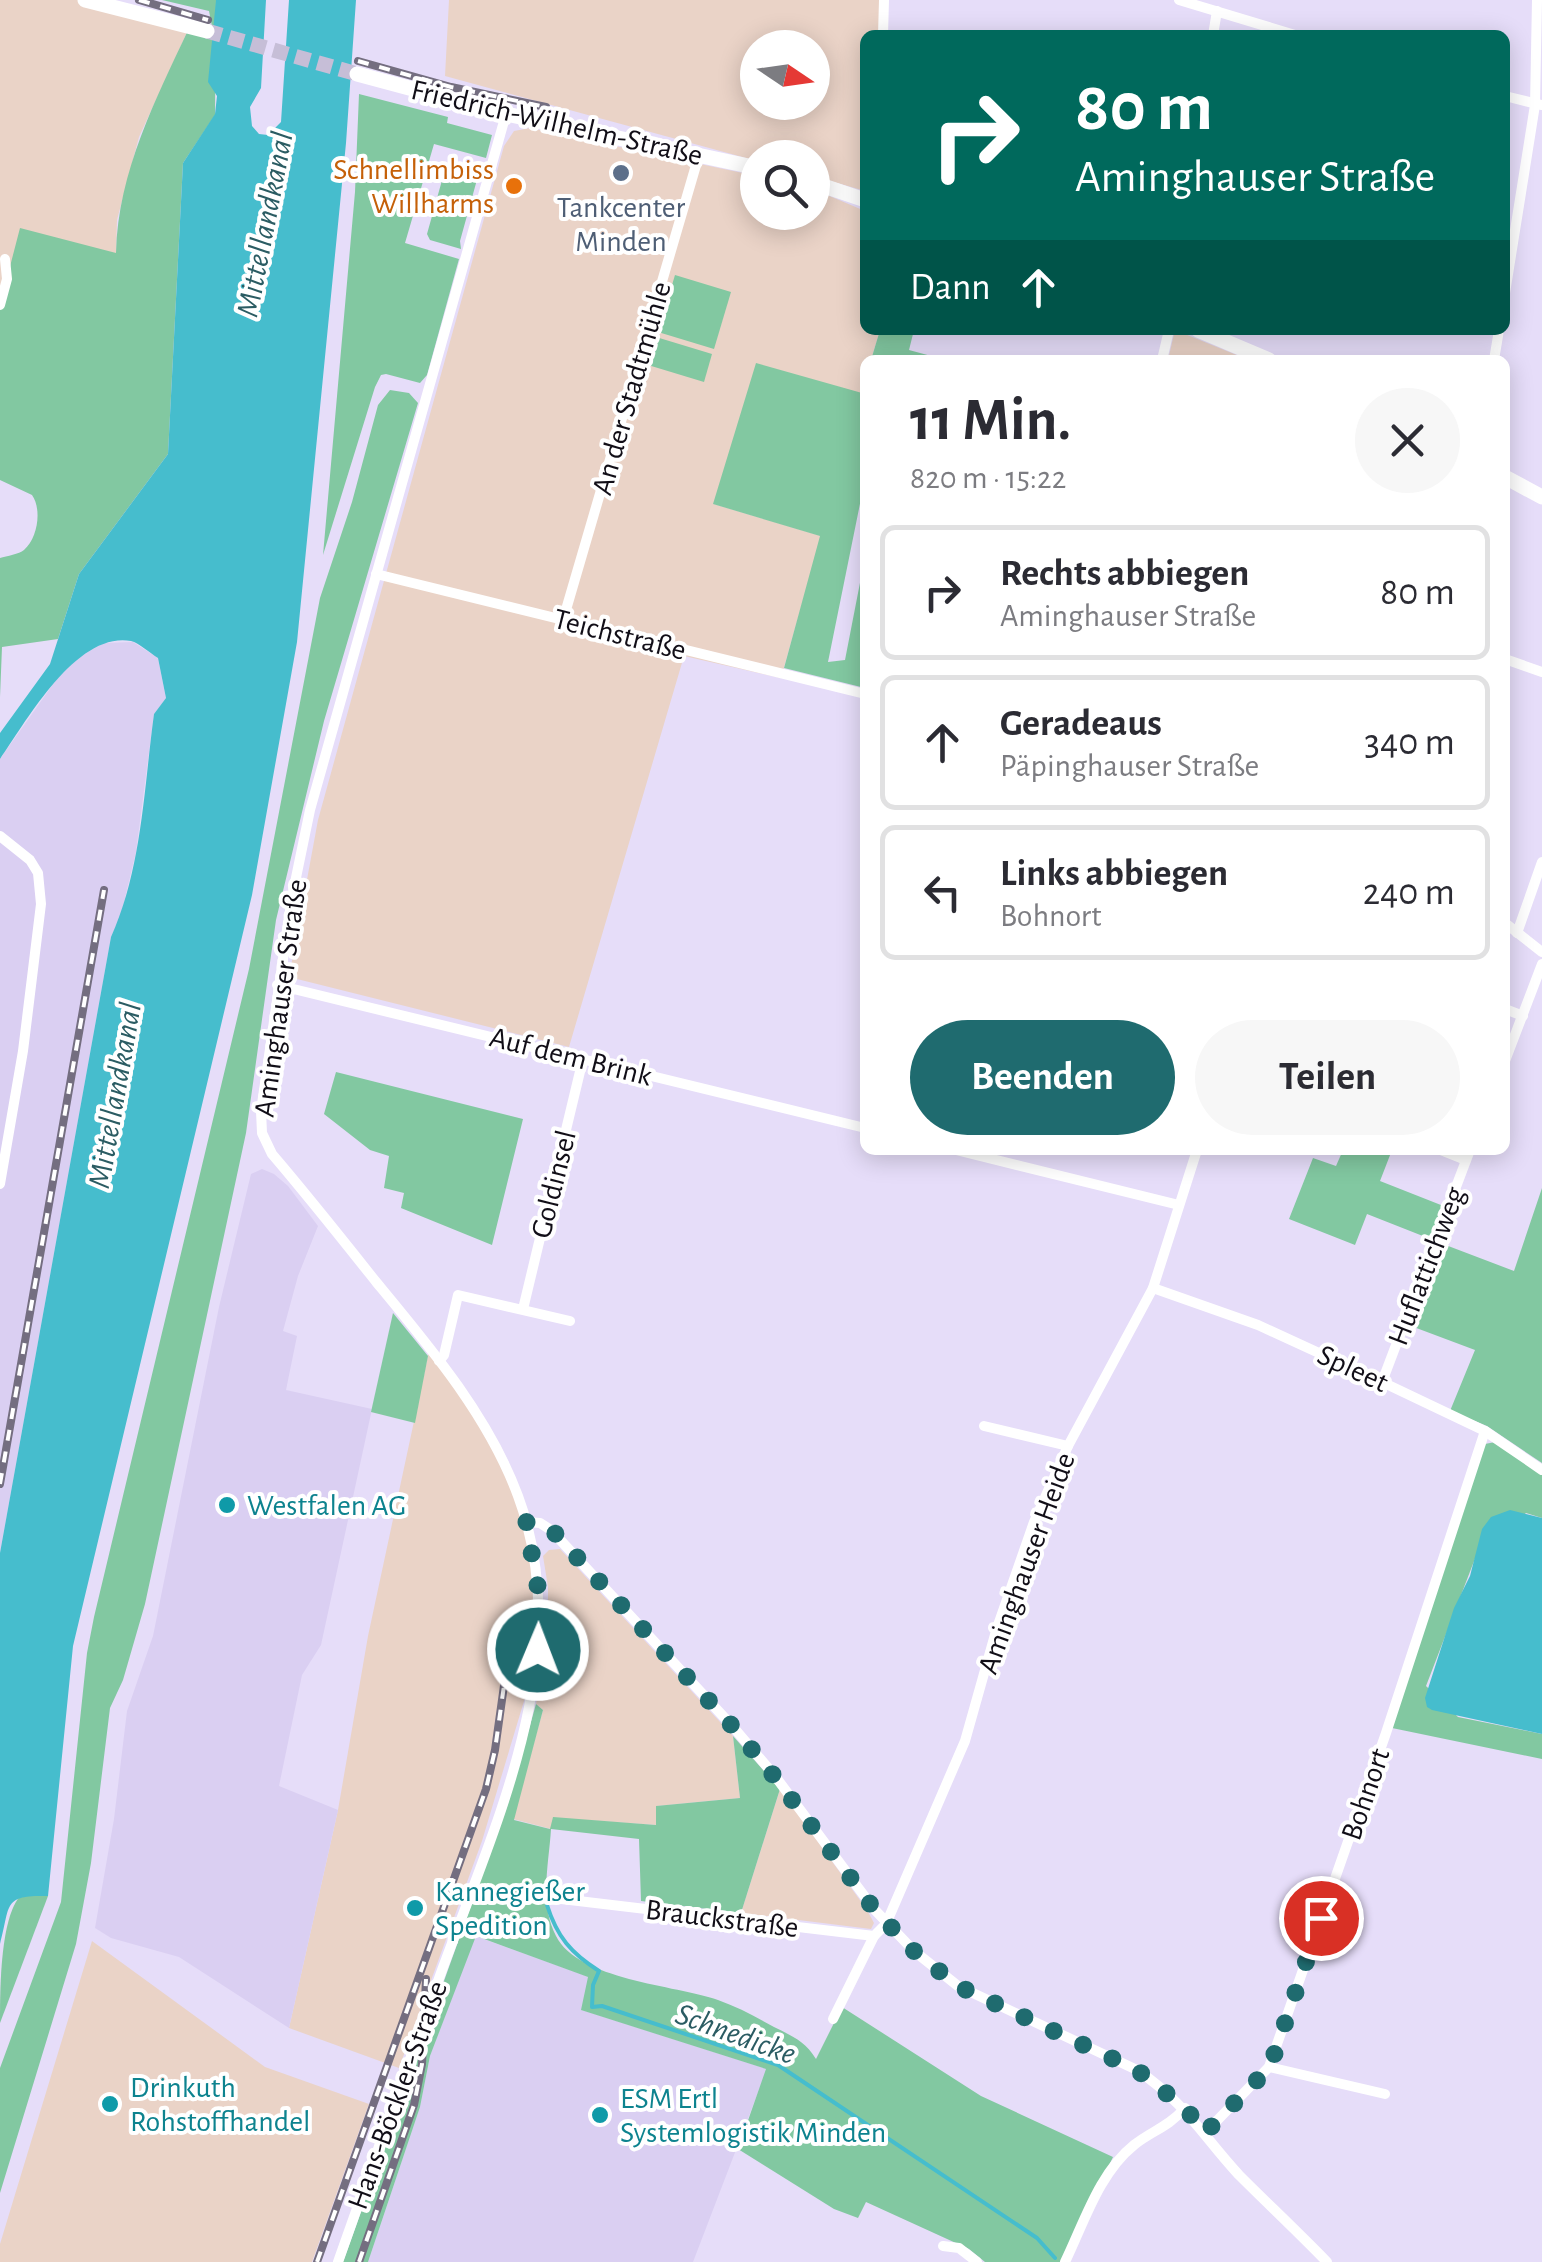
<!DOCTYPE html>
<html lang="de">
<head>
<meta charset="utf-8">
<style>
  :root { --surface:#fff; --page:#f7f7f7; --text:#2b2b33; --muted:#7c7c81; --line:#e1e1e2; --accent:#1f6b6f }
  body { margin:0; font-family:"Alegreya Sans",sans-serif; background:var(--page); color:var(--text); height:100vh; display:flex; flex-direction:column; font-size:38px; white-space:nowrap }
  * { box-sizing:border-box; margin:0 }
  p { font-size:32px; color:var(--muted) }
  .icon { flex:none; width:55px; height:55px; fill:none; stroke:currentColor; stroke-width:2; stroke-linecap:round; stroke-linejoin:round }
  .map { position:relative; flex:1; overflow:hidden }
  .details { position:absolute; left:860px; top:355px; width:650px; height:800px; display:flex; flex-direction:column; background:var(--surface); border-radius:15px; box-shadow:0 5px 25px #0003 }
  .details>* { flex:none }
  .guide { position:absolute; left:860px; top:30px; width:650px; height:305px; border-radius:15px; box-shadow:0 5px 25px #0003; background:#00695c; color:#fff; overflow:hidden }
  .needle { width:65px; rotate:103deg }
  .tools { position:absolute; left:740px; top:30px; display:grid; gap:20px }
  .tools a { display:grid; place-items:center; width:90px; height:90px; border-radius:50%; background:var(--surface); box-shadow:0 5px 25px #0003; font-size:50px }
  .pin { position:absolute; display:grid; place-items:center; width:85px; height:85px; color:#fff; margin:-42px; border:5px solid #fff; border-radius:50%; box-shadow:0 2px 10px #0007 }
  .me { position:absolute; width:110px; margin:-55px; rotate:1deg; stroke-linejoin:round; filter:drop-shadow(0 0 8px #0008) }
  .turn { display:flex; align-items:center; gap:35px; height:210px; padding:0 50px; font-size:45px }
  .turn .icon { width:130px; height:130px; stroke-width:2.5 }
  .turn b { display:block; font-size:70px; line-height:85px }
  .then { display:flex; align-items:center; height:95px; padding:0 50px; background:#0003; gap:20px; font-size:38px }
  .round { display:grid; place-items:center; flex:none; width:105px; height:105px; border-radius:52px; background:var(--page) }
  .headline { display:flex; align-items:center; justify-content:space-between; height:170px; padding:0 50px }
  h1 { font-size:60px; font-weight:700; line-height:75px }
  .primary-button { display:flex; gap:20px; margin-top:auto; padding:20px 50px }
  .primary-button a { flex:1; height:115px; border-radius:60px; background:var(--accent); color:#fff; font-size:40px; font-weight:700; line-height:115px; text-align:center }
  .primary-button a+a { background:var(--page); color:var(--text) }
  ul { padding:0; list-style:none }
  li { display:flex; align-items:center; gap:30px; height:135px; margin:0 20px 15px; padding:0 30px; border:5px solid var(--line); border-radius:15px }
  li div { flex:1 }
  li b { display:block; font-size:38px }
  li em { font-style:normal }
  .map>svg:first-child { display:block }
</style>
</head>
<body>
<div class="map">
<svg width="1542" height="2262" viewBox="0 0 1542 2262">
  <rect width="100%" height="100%" fill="#e6ddf9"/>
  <g fill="#ead3c7" fill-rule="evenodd">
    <path d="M0,0H85L190,26L139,137L117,220L116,253L0,305Z"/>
    <path d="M449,0H882L881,35H865V191L813,176L812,158H758L757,161L445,76ZM758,48H812V102H758Z"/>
    <path d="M530,128L757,176L758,212H812L813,189L865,211V330H880L871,360H865L862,393L714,504L821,536L781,678L684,656L569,1047L289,977L318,820L504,146L514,131Z"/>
    <path d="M1175,330L1239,356L1238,360H1168Z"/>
    <path d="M431,1342L519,1496L535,1550V1633L527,1691L482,1841L399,2068L289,2028L338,1810L368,1636Z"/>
    <path d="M560,1549L733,1736L740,1798L657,1806V1825L553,1818L551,1829L513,1819L543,1710L536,1704L548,1643V1587L543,1556L549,1550Z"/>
    <path d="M780,1789L867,1910L874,1923L871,1929L741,1913Z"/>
    <path d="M92,1941L265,2067L369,2104L312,2262H0V2244Z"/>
  </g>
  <g fill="#dacff2">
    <path d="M133,642L158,658L166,698L154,714L136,852L121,915L111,937L0,1553V759L56,680L79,657L104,643Z"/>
    <path d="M262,1169L274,1174L288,1186L318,1226L298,1276L283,1331L297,1336L286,1390L372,1409L321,1645L302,1675L279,1786L338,1810L289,2028L179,1957L111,1938L95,1928L114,1819L127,1711L153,1636L219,1307L251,1174Z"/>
    <path d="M475,1936L589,1977L582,2010L767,2069L693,2262H368L420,2107L430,2056Z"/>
  </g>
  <g fill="#82c8a1">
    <path d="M162,0H216L215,115L183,163L168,454L79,574L58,639L2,647L0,697V558C7,556 19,554 24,550C38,538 42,509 32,495L0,480V305L20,228L116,253C118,171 156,99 190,26L213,32L209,11Z"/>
    <path d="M359,94L448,117L447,123L492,135L486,158L434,144L405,243L459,259L427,375L420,383L386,374L381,375L375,387L323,555L355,192Z"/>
    <path d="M453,160L483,169L478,176L460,241L461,249L430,240L427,234L446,166Z"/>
    <path d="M675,275L731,292L714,349L658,332Z"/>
    <path d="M880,330L913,334L909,350L946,360H871Z"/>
    <path d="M656,337L712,354L704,382L648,365Z"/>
    <path d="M756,363L862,393L865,384V479L828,662L845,660L865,557V688L784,668L820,536L713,504Z"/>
    <path d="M390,390L409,393L418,403L324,721L276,920L246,1133L145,1604L123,1680L110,1708L91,1863L76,1944L0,2193V2068L61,1902L87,1653L94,1617L249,969L320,598L352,502L378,405Z"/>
    <path d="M336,1072L523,1119L492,1245L401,1208L404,1193L384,1188L389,1156L370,1150L324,1114Z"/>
    <path d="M1343,1150H1392L1380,1181L1446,1207L1433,1240L1367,1214L1355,1245L1289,1219L1313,1158L1336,1166Z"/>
    <path d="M1542,1188V1463L1487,1426L1450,1411L1475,1350L1411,1326L1443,1244L1514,1271Z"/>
    <path d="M393,1313L428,1356L415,1423L371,1412Z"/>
    <path d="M1495,1442L1542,1474V1518L1526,1513L1476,1556L1426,1686L1458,1717L1542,1734V1759L1392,1728L1485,1444Z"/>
    <path d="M536,1704L543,1710L514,1820L550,1829L553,1817L656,1825V1806L740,1798L733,1736L780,1789L741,1913L641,1901L639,1839L551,1829C549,1863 539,1904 556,1936C578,1980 675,1985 718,2000C738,2007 756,2017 774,2027C792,2036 805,2041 816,2059L842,2007L981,2096L1113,2157L1062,2262H985L969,2249L866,2202L858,2218L834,2209L738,2149L766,2069L581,2010L588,1977L476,1936L430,2056L420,2107L368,2262H343L509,1800Z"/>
    <path d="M21,1895L48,1896L0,2023C0,1990 0,1917 21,1895Z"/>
  </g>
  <g fill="#46bdcd">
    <path d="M216,0H266L261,88L250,107L252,126L259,134L268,135L281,122L289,0H356L346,143L297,642L252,895L73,1646L48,1896C2,1895 11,1904 0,1944V1553L111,937C142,869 144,787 154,714L166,698L158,658C150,653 139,643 131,641C76,631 26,722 0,759V733L50,664L79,574L168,454L183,163L215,114L217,96L208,82Z"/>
    <path d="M1510,1510L1542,1518V1734L1432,1710L1427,1707L1425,1698L1454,1608L1470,1576L1482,1529L1491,1517Z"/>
  </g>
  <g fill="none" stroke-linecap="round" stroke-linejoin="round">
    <path stroke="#46bdcd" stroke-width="4" d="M547,1905C557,1937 571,1953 599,1971L593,1985L592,2007L602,2006L778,2065L1037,2238L1055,2258"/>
    <path stroke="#c6bed7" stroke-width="15" stroke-dasharray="15 8" stroke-linecap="butt" d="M207,31L357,74"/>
    <g stroke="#fff" stroke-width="10">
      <path d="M1179,0L1295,35"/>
      <path d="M883,35L884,0"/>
      <path d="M1213,35L1217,11"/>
      <path d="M1505,96L1541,105"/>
      <path d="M1505,293L1535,105L1537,0"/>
      <path d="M0,305L7,279L5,259"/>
      <path d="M1162,360L1169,330"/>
      <path d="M1494,360L1499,330"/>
      <path d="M376,574L865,694"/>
      <path d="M563,620L699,155"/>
      <path d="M1505,659L1542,672"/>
      <path d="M0,836L30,860L38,873L41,904L23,1051L0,1184"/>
      <path d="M1505,923L1542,952"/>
      <path d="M1517,933L1542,862"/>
      <path d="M277,985L865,1128"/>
      <path d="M1505,1009L1523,1016"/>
      <path d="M1505,1061L1542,964"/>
      <path d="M956,1150L1179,1205"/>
      <path d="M1441,1150L1466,1160"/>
      <path d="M1153,1288L1258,1325L1382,1382L1485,1431L1542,1470"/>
      <path d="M523,1309L583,1059"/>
      <path d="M439,1361L444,1355L458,1295L570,1321"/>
      <path d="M1382,1382L1470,1150"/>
      <path d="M984,1426L1068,1446"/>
      <path d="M526,1522L540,1523L551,1530L734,1728L775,1776L874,1909L914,1951L958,1986L1137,2070C1186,2103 1202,2135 1239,2175C1268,2204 1298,2232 1327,2262"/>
      <path d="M553,1898L874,1936L886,1924L965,1741L996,1631L1034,1522L1068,1446L1153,1288L1197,1150"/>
      <path d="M833,2019L874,1936"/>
      <path d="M1269,2067L1385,2094"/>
      <path d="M1205,2133L1269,2067L1386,1733L1485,1431"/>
      <path d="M943,2246L959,2248L977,2262"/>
      <path d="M338,2262C372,2165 407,2067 442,1970C496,1822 577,1655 518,1496C489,1417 430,1347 377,1283C342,1239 308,1196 272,1154L262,1133L261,1111L292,897L310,810L506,114"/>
      <path d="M1065,2262C1084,2223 1099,2173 1134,2145C1153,2130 1167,2128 1185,2108"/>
    </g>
    <g stroke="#fff" stroke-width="15">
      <path d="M85,0L207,31"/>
      <path d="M357,74L506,114L758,168"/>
      <path d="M812,182L865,200"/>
      <path d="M1198,330L1269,360"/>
      <path d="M1505,477L1542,497"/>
    </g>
    <g stroke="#746e80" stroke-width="8">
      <g id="rail">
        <path d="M139,0L208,20"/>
        <path d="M358,61L451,87L546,107"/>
        <path d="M0,1484L104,890"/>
        <path d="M317,2262L486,1789L495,1750L507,1664"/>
        <path d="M359,2262L414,2105L422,2064L426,1979"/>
      </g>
    </g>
    <use href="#rail" stroke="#fff" stroke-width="4" stroke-dasharray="11" stroke-linecap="butt"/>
  </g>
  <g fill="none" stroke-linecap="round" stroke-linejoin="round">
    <path stroke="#1f6b6f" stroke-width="18" stroke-dasharray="0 32.4" d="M538,1650V1588L526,1522L540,1523L552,1530L734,1728L774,1776L874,1909L914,1951L958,1986L1137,2070L1185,2108L1205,2133L1270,2067L1321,1918"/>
  </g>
  <circle fill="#5c6f8a" stroke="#fff" stroke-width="4" cx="621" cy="173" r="10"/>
  <circle fill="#e8710a" stroke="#fff" stroke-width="4" cx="514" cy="186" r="10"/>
  <g fill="#0f9aa8" stroke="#fff" stroke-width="4">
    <circle cx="227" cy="1505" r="10"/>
    <circle cx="415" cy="1908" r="10"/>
    <circle cx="110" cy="2104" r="10"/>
    <circle cx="600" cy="2115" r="10"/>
  </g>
  <g text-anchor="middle" stroke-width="8" stroke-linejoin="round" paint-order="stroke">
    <g font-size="30" fill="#110e17" stroke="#fff">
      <text transform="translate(557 122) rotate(13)" y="10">Friedrich-Wilhelm-Straße</text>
      <text transform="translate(631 388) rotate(-74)" y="10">An der Stadtmühle</text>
      <text transform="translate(620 634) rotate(14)" y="10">Teichstraße</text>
      <text transform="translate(280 998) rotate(-82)" y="10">Aminghauser Straße</text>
      <text transform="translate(571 1056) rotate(14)" y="10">Auf dem Brink</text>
      <text transform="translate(553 1184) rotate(-76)" y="10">Goldinsel</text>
      <text transform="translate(1426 1266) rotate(-69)" y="10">Huflattichweg</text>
      <text transform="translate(1353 1368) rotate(25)" y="10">Spleet</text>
      <text transform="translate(1026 1563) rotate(-70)" y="10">Aminghauser Heide</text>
      <text transform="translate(1365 1794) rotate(-71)" y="10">Bohnort</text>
      <text transform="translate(722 1918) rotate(7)" y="10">Brauckstraße</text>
      <text transform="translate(397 2095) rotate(-70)" y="10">Hans-Böckler-Straße</text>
    </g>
    <g font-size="30" fill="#c56008" stroke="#fff" text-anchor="end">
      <text x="494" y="179">Schnellimbiss<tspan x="494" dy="34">Willharms</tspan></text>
    </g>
    <g font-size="30" fill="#4e5e75" stroke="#fff">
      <text x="621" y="217">Tankcenter<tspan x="621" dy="34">Minden</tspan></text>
    </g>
    <g font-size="30" fill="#0d838f" stroke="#fff" text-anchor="start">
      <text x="247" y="1515">Westfalen AG</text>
      <text x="435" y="1901">Kannegießer<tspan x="435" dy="34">Spedition</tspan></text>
      <text x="130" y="2097">Drinkuth<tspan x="130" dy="34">Rohstoffhandel</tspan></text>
      <text x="620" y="2108">ESM Ertl<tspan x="620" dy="34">Systemlogistik Minden</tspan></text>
    </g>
    <g font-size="32" font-style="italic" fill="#2b5c63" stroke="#fff">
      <text transform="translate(264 224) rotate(-79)" y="11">Mittellandkanal</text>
      <text transform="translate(114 1095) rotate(-80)" y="11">Mittellandkanal</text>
      <text transform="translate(736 2033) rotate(20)" y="11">Schnedicke</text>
    </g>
  </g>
</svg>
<div class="tools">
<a><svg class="needle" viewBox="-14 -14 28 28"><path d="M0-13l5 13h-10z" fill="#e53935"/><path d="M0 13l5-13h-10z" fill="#7c7c81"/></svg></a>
<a><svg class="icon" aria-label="search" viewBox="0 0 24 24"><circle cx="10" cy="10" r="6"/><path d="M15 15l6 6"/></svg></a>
</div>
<div class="pin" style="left:1321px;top:1918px;background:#d93025"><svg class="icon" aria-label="arrive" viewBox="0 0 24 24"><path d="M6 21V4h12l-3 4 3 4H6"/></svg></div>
<svg class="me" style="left:538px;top:1650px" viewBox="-20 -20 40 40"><circle r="17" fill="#1f6b6f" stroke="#fff" stroke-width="3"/><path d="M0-11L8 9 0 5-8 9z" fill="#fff"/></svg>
<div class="guide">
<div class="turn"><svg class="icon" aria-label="right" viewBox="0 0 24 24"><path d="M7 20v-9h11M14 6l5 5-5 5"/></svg><div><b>80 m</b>Aminghauser Straße</div></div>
<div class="then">Dann<svg class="icon" aria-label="ahead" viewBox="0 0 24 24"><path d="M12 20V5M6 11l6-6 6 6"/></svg></div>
</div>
<section class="details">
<div class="headline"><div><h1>11 Min.</h1><p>820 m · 15:22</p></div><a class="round"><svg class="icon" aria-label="close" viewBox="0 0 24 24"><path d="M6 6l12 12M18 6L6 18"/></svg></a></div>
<ul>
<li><svg class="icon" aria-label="right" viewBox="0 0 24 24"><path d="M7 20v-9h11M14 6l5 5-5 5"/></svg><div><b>Rechts abbiegen</b><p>Aminghauser Straße</p></div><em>80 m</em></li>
<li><svg class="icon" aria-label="ahead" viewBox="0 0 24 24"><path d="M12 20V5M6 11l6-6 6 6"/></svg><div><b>Geradeaus</b><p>Päpinghauser Straße</p></div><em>340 m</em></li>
<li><svg class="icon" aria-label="left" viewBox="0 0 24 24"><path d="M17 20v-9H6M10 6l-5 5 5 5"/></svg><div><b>Links abbiegen</b><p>Bohnort</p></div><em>240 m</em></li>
</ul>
<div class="primary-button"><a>Beenden</a><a>Teilen</a></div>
</section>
</div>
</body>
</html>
